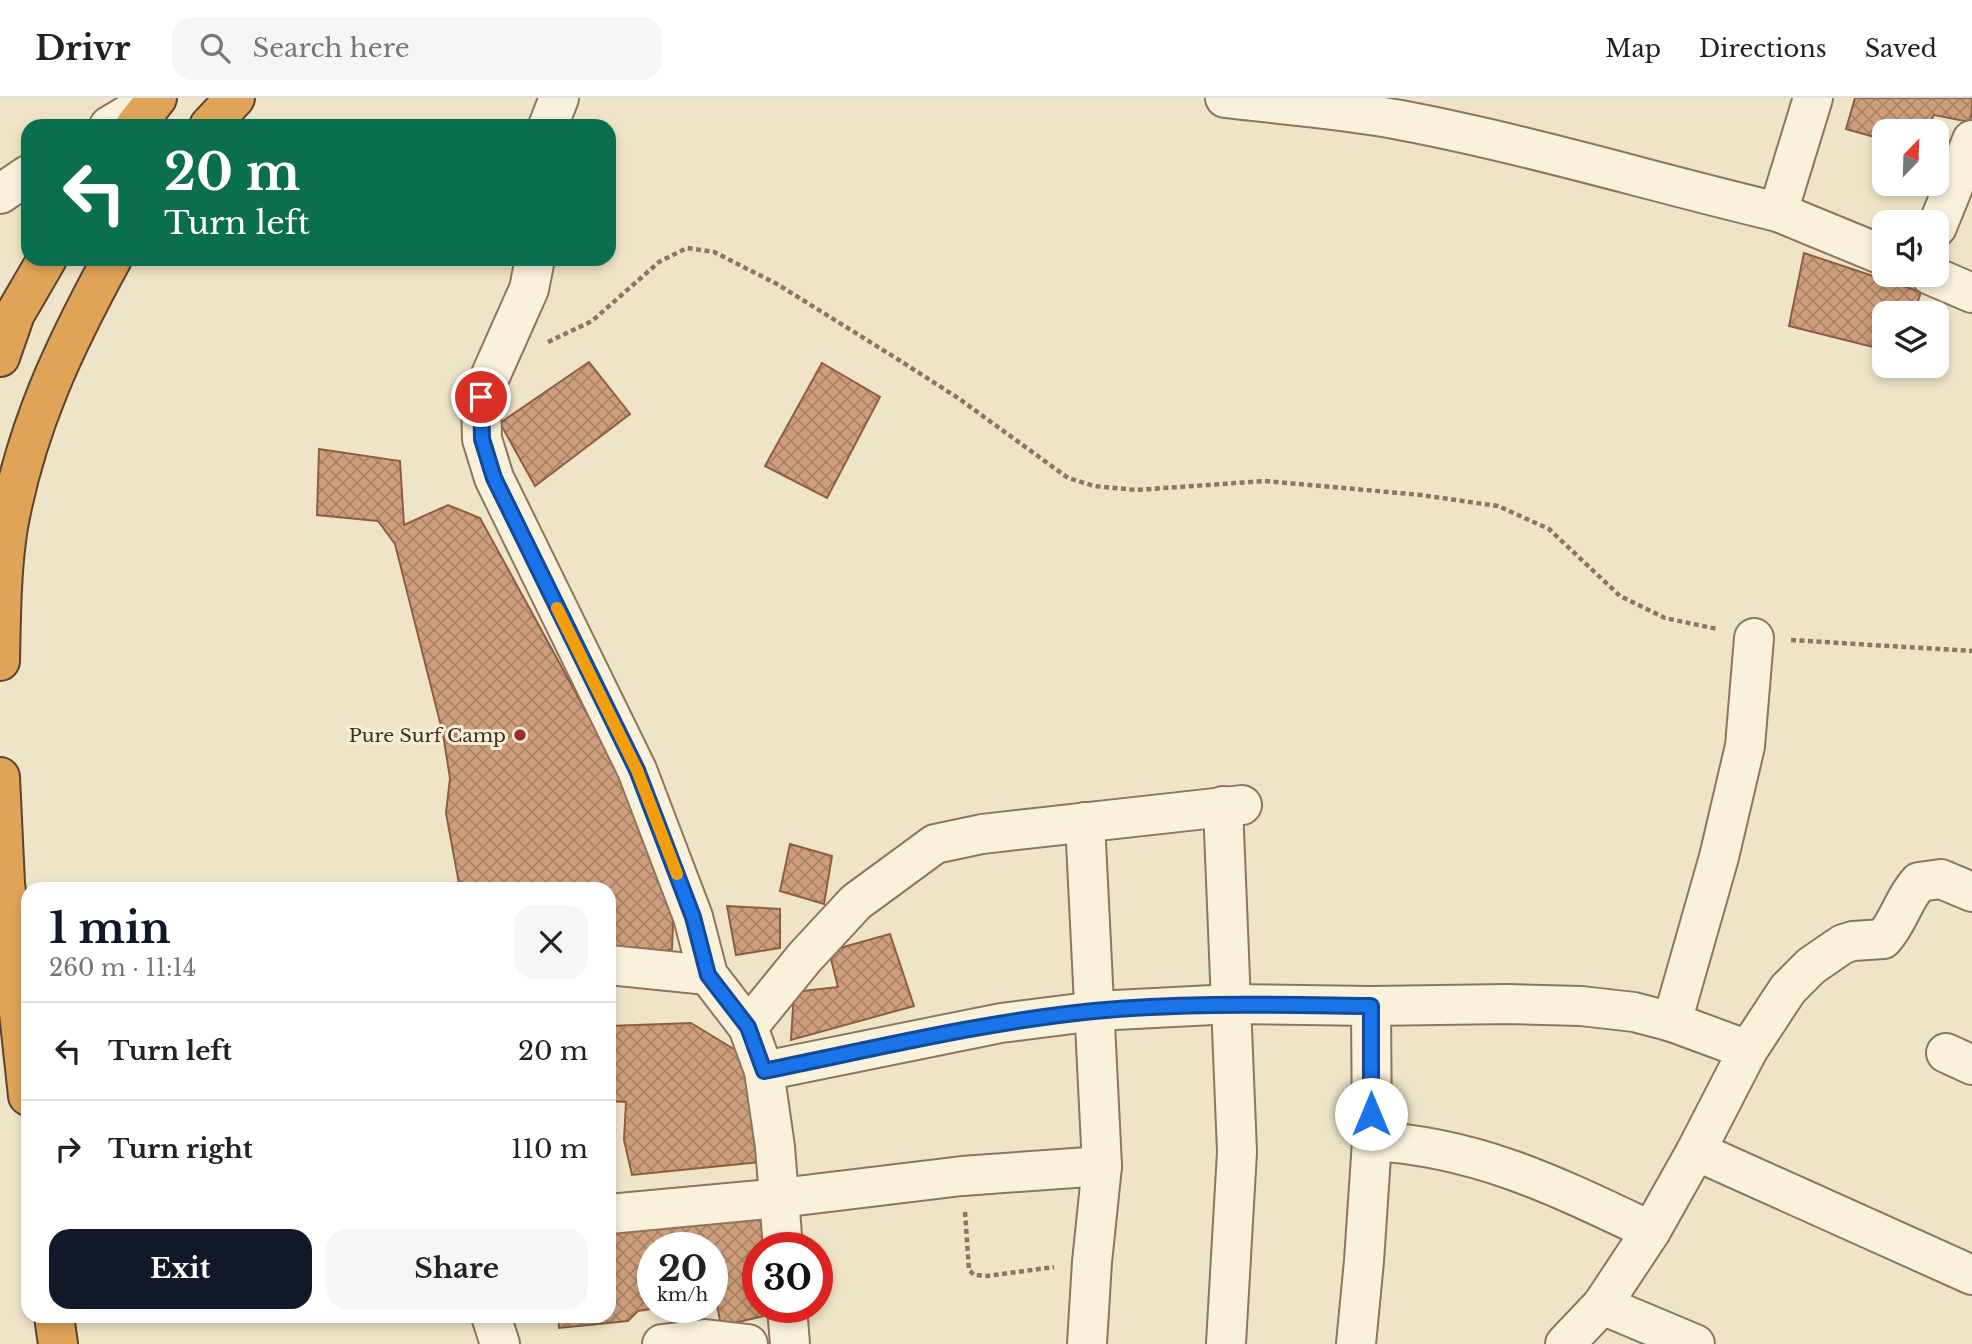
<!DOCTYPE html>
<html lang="en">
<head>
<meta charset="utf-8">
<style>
  :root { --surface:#fff; --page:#f6f6f6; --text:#222; --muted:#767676; --line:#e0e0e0; --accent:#111827 }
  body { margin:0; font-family:"Libre Baskerville",serif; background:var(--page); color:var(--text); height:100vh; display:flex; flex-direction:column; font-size:26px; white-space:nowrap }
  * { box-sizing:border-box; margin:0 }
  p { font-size:23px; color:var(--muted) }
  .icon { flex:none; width:38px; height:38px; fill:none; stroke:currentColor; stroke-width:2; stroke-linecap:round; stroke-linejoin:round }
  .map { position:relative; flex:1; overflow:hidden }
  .details { position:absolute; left:21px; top:784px; width:595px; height:441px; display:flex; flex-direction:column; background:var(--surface); border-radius:21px; box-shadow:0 4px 10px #0003 }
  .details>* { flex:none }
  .banner { position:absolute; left:21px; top:21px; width:595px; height:147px; border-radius:21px; box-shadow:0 4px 10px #0003; background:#0b6e4f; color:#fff; overflow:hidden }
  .needle { width:46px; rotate:23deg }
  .fabs { position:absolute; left:1872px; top:21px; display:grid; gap:14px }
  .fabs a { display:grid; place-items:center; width:77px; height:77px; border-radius:14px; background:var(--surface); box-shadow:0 4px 10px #0003; font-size:35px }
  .speed { position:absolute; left:637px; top:1134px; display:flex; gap:14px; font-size:35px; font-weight:700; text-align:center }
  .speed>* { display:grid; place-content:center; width:91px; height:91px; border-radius:50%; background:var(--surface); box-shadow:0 4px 10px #0003; line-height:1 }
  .speed small { font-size:18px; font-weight:400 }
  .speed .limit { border:10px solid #d22; background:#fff; color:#111 }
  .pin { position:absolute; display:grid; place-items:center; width:60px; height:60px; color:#fff; margin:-30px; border:4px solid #fff; border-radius:50%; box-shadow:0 2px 7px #0007 }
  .me { position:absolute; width:77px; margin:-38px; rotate:0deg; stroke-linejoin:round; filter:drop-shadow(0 0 5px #0008) }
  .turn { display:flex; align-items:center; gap:24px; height:147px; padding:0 28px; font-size:32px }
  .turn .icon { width:91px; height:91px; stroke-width:2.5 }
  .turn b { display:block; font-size:49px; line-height:60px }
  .round { display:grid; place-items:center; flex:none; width:74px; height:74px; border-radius:21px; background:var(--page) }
  .headline { display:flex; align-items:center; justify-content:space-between; height:119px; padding:0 28px }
  h1 { font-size:42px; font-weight:700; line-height:52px; color:var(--accent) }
  .primary-button { display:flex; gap:14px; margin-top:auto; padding:14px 28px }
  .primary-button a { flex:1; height:80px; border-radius:21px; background:var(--accent); color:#fff; font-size:28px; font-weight:700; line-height:80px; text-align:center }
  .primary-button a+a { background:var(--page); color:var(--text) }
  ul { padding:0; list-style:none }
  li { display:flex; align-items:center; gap:21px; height:98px; padding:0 28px; border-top:2px solid var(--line) }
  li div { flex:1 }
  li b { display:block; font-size:26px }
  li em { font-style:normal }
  header { display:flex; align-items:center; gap:42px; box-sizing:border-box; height:98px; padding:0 35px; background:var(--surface); border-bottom:2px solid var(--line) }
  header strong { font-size:33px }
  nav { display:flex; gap:38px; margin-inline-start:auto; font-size:24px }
  .search { width:490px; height:63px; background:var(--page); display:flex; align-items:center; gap:18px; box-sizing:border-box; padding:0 24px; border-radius:21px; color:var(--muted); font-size:26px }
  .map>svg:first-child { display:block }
</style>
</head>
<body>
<header>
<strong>Drivr</strong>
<div class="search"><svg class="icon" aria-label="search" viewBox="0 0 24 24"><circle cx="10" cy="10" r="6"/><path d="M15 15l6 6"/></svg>Search here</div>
<nav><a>Map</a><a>Directions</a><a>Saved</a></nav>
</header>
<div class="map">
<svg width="1972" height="1246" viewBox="0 0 1972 1246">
  <defs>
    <pattern id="building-cross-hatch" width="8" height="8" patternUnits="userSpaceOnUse" patternTransform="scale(1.75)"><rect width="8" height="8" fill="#cf9f7d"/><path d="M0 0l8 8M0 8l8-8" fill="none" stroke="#a98266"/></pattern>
  </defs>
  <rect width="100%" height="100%" fill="#f0e4c8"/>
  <g fill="url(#building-cross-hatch)" stroke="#8d5f41" stroke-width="2">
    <path d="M1855,0H1972V12L1970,24L1934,17L1924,33H1885V42L1846,31Z"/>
    <path d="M1804,155L1921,194L1914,215H1885V252L1789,228Z"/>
    <path d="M589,264L630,316L535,388L500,325Z"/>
    <path d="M822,265L880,299L827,400L765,368Z"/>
    <path d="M319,351L400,363L404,427L448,407L480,420L606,650L674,800L672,851L643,861L609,857V791H460L446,715L450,680L443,636L395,446L378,423L317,417Z"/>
    <path d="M790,746L832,758L824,806L780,793Z"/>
    <path d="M727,808L780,811V850L736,857Z"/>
    <path d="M890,836L914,908L791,942L794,894L838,889L829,853Z"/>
    <path d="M691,925L747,959L760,1064L632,1077L624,1042L626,1004L609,1003V928Z"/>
    <path d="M759,1108L764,1150H758V1209H771L772,1216L721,1228L716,1202H712V1150H653V1209H663L638,1213L628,1223L559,1230L558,1218H609V1122Z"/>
  </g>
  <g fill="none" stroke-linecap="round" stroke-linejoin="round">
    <g stroke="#8d765c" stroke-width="42">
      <g id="minor">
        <path d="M1225,0C1283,7 1342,11 1400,22C1527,46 1652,84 1778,114L1813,0"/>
        <path d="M109,28L156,0"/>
        <path d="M548,28L559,0"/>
        <path d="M0,96L28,77"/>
        <path d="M1778,114L1885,158"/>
        <path d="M1937,129L1972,42"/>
        <path d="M535,161L529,191L481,299L482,341L494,380L637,672L693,819L708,877L748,929L764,973L775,1049L783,1150"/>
        <path d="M1930,177L1972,195"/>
        <path d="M1223,708L1237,1054L1226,1246"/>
        <path d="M1085,724L1102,1068L1092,1164L1087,1246"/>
        <path d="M609,867L708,877"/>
        <path d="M1672,924L1719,759L1745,648L1754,540"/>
        <path d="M748,929L805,859L856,804L935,746L982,736L1242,707"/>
        <path d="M1748,952L1788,891L1811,868L1843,846L1853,843L1883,841C1899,824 1903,801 1919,784L1941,781L1972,794"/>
        <path d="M1946,955L1972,967"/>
        <path d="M764,973L1001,925L1096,913L1232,906L1371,908L1507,906L1581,908L1634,914L1672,924L1748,952L1696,1053L1651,1133L1602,1207L1565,1246"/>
        <path d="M1372,1043C1478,1049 1556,1088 1651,1133"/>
        <path d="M1696,1053L1972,1177"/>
        <path d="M609,1116L780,1100L962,1078L1102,1068"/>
        <path d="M1602,1207L1695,1246"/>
        <path d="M787,1209L790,1246"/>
        <path d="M491,1218L500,1246"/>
        <path d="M662,1246L705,1241L748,1246"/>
        <path d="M1356,1246L1364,1163L1372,1043L1371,908"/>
      </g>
    </g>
    <g stroke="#5b4430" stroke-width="42">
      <g id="highway">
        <path d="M135,28L157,0"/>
        <path d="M209,28L235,0"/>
        <path d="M0,259L15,216L47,161"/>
        <path d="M0,563C1,519 1,472 8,429C26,329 64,249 112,161"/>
        <path d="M0,679L5,785L28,998"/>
        <path d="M54,1218L58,1246"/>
      </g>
    </g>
    <g stroke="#8d765c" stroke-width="4.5" stroke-dasharray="5 3.5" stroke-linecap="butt">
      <path d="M548,244L592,223L659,164L687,150L714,154L777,186L899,262L958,300L1068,380L1094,388L1136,392L1265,383L1421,397L1498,408L1549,431L1620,498L1665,520L1717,531"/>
      <path d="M1791,542L1972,553"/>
      <path d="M965,1114L969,1172L974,1177L987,1178L1054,1169"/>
    </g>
    <use href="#minor" stroke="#faf1dc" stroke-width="38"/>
    <use href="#highway" stroke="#e0a458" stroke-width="38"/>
  </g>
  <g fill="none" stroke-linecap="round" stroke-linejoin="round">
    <g stroke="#114b97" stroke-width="18">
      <path id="route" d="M481,299L482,341L494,380L637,672L693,819L708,877L748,929L764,973C873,951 983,924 1094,913C1186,904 1279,907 1371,908V1016"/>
    </g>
    <use href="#route" stroke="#1a73e8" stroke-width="12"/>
    <path stroke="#f59e0b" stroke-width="12" d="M557,510L637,672L677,776"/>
  </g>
  <circle fill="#9e2a2b" stroke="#f7eed8" stroke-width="2.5" cx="520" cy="637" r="7"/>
  <g text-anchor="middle" stroke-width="6" stroke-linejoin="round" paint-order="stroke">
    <g font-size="19" fill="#3d2e20" stroke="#f7eed8" text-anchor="end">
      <text x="506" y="644">Pure Surf Camp</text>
    </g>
  </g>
</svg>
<div class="fabs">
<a><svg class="needle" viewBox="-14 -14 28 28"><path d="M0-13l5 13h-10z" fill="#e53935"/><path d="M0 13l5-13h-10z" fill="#767676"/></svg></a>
<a><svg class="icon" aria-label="sound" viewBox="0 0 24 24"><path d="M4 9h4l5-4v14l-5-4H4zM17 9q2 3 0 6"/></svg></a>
<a><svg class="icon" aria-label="layers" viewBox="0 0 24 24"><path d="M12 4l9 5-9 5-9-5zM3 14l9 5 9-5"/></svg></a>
</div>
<div class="speed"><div>20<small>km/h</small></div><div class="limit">30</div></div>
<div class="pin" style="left:481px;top:299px;background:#d93025"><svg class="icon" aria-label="arrive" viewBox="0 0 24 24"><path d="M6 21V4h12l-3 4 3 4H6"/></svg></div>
<svg class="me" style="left:1371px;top:1016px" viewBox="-20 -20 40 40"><circle r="19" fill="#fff"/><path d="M0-13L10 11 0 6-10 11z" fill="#1a73e8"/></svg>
<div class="banner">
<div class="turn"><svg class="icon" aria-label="left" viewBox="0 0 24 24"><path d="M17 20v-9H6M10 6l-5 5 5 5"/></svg><div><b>20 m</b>Turn left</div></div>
</div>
<section class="details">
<div class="headline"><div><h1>1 min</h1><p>260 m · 11:14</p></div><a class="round"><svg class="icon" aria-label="close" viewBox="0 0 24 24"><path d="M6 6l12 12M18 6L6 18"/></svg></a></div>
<ul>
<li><svg class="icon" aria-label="left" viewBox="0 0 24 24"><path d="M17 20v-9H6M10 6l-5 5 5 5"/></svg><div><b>Turn left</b></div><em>20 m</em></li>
<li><svg class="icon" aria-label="right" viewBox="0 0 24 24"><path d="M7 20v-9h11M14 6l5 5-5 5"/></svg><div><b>Turn right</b></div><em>110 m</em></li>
</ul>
<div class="primary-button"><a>Exit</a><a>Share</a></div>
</section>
</div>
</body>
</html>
